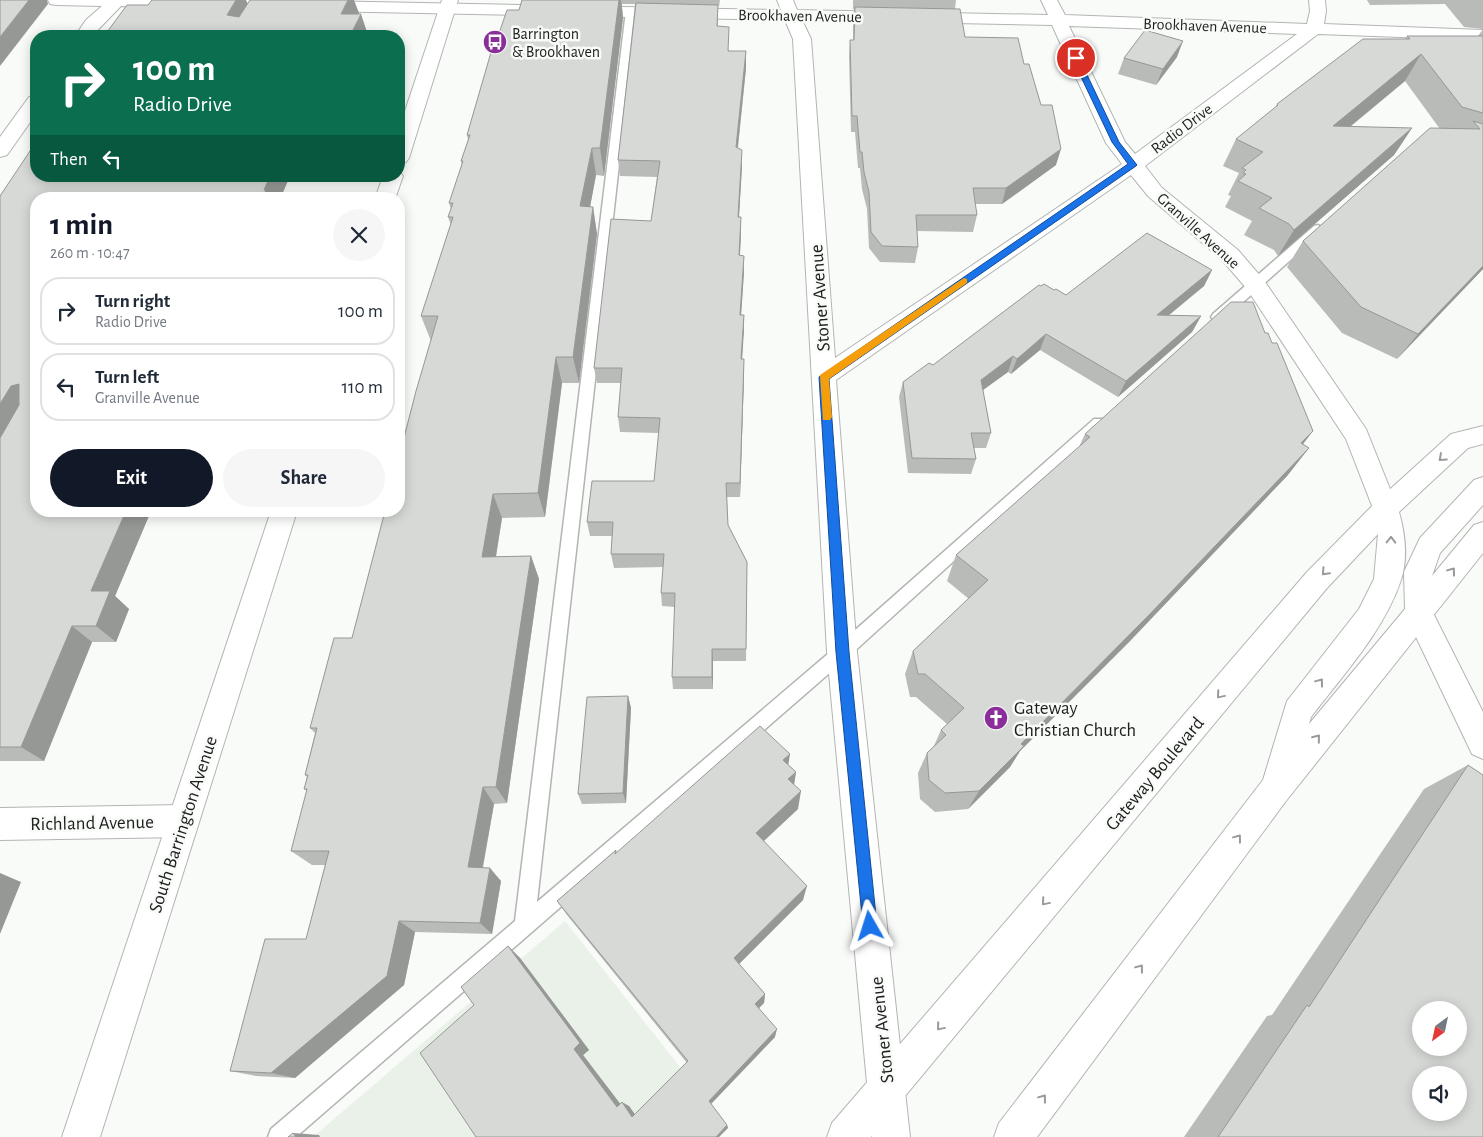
<!DOCTYPE html>
<html lang="en">
<head>
<meta charset="utf-8">
<style>
  :root { --surface:#fff; --page:#f6f6f7; --text:#1f2937; --muted:#747a83; --line:#e0e1e3; --accent:#111827 }
  body { margin:0; font-family:"Alegreya Sans",sans-serif; background:var(--page); color:var(--text); height:100vh; display:flex; flex-direction:column; font-size:19px; white-space:nowrap }
  * { box-sizing:border-box; margin:0 }
  p { font-size:16px; color:var(--muted) }
  .icon { flex:none; width:28px; height:28px; fill:none; stroke:currentColor; stroke-width:2; stroke-linecap:round; stroke-linejoin:round }
  .map { position:relative; flex:1; overflow:hidden }
  .sheet { position:absolute; left:30px; top:192px; width:375px; height:325px; display:flex; flex-direction:column; background:var(--surface); border-radius:20px; box-shadow:0 2px 12px #0003 }
  .sheet>* { flex:none }
  .banner { position:absolute; left:30px; top:30px; width:375px; height:152px; border-radius:20px; box-shadow:0 2px 12px #0003; background:#0b6e4f; color:#fff; overflow:hidden }
  .needle { width:32px; rotate:213deg }
  .controls { position:absolute; left:1412px; top:1001px; display:grid; gap:10px }
  .controls a { display:grid; place-items:center; width:55px; height:55px; border-radius:50%; background:var(--surface); box-shadow:0 2px 12px #0003; font-size:25px }
  .pin { position:absolute; display:grid; place-items:center; width:42px; height:42px; color:#fff; margin:-21px; border:2px solid #fff; border-radius:50%; box-shadow:0 1px 5px #0007 }
  .me { position:absolute; width:55px; margin:-28px; rotate:354deg; stroke-linejoin:round; filter:drop-shadow(0 0 4px #0008) }
  .turn { display:flex; align-items:center; gap:18px; height:105px; padding:0 20px; font-size:22px }
  .turn .icon { width:65px; height:65px; stroke-width:2.5 }
  .turn b { display:block; font-size:35px; line-height:42px }
  .then { display:flex; align-items:center; height:48px; padding:0 20px; background:#0003; gap:10px; font-size:19px }
  .round { display:grid; place-items:center; flex:none; width:52px; height:52px; border-radius:26px; background:var(--page) }
  .overview { display:flex; align-items:center; justify-content:space-between; height:85px; padding:0 20px }
  h1 { font-size:30px; font-weight:700; line-height:38px; color:var(--accent) }
  .primary-button { display:flex; gap:10px; margin-top:auto; padding:10px 20px }
  .primary-button a { flex:1; height:58px; border-radius:30px; background:var(--accent); color:#fff; font-size:20px; font-weight:700; line-height:58px; text-align:center }
  .primary-button a+a { background:var(--page); color:var(--text) }
  ul { padding:0; list-style:none }
  li { display:flex; align-items:center; gap:15px; height:68px; margin:0 10px 8px; padding:0 10px; border:2px solid var(--line); border-radius:20px }
  li div { flex:1 }
  li b { display:block; font-size:19px }
  li em { font-style:normal }
  .map>svg:first-child { display:block }
</style>
</head>
<body>
<div class="map">
<svg width="1483" height="1137" viewBox="0 0 1483 1137">
  <rect width="100%" height="100%" fill="#f8fbf8"/>
  <path fill="#e9f1e8" d="M565,921L728,1128L719,1137H313Z"/>
  <g fill="none" stroke-linecap="round" stroke-linejoin="round">
    <g stroke="#b2b5b2" stroke-width="3">
      <g id="service">
        <path d="M631,8L636,11L537,902L836,647L1094,419H1104L1106,423L848,657L296,1137H268L271,1129L515,921L626,11Z"/>
        <path d="M1318,225L1324,229L1322,232L1223,320H1213L1211,317L1213,314L1314,226Z"/>
      </g>
    </g>
    <g stroke="#b2b5b2" stroke-width="2">
      <g id="minor">
        <path d="M48,0H193L195,3L193,7L187,8L121,6L92,36H75L86,20L102,6L56,5L50,4Z"/>
        <path d="M777,0H793L797,10L1048,15L1041,0H1057L1065,15L1307,24L1310,11L1309,0H1325L1326,11L1324,24L1483,30V40L1318,34L1145,166L1162,188L1238,250L1263,279L1366,429L1398,509L1394,516L1385,520L1376,516L1346,439L1247,289L1222,260L1148,196L1131,175L836,380L857,652L910,1137H872L827,652L793,39L785,20L320,11L314,10L312,6L314,2L320,1L781,10ZM802,20L1052,25L1106,143L1122,164L835,358L811,39ZM1069,26L1297,34L1135,154L1125,142Z"/>
        <path d="M36,96V114L7,155L0,157V137L29,97Z"/>
        <path d="M1419,602L1429,605L1483,712V759L1472,754L1405,614L1409,605Z"/>
        <path d="M183,805L194,810L199,821L194,832L183,837L0,840V808Z"/>
      </g>
    </g>
    <g stroke="#b2b5b2" stroke-width="2">
      <g id="tertiary">
        <path d="M442,0H458L409,158L406,162L399,164V129Z"/>
        <path d="M399,171L403,176L395,199H375L383,176H399Z"/>
        <path d="M271,511H297L100,1137H62Z"/>
      </g>
    </g>
    <g stroke="#b2b5b2" stroke-width="2">
      <path id="secondary" d="M1483,426V444L1468,448L1399,512C1405,533 1408,559 1401,580C1384,631 1343,675 1311,717L1309,724L1405,609L1404,572L1420,538L1474,480L1483,477V505L1440,553L1432,576L1474,525L1483,522V553L1286,801L1037,1137H994L999,1123L1263,780L1287,701L1359,609L1374,579L1378,534L1327,588L871,1137H827L832,1123L1307,572L1376,502L1451,434Z"/>
    </g>
    <use href="#service" fill="#fff" fill-rule="evenodd"/>
    <use href="#minor" fill="#fff" fill-rule="evenodd"/>
    <use href="#tertiary" fill="#fff" fill-rule="evenodd"/>
    <use href="#secondary" fill="#fff" fill-rule="evenodd"/>
  </g>
  <g fill="#b8bbb8">
    <path d="M522,0H720L719,6H718V26L729,51H746V68L738,148L742,166L739,217L741,233L740,255L744,272L741,315H744L742,359L744,375L740,497H727L728,525L747,562L746,661H713V689H673L672,677L675,607L662,606L661,593L663,567L614,568L611,554L612,536H590L587,522L654,481L659,433L620,432L618,417L621,383H597L594,368L651,221L657,177L620,176L618,160L635,4H622L623,18L604,176L596,175L590,207H593L597,234L579,383H562L545,517L502,518L496,557L531,556L539,579L507,803L494,804L483,868L501,881L492,934L415,932L404,985L295,1078L256,1076L230,1071L306,939L325,865H312L291,851L307,791L304,789L307,777L305,775L315,733L310,728L352,638L431,341L421,316L451,225L448,217L451,209L449,203L462,165L461,161L468,140L467,135L496,42L519,10Z"/>
    <path d="M853,0H956L955,9L965,37L1024,64L1056,165L1002,204H975L977,215L973,232L917,231L918,247L915,263L880,262L869,248L867,209L862,189L860,168H858L855,132H851L849,56L850,40H853V23L854,9H853Z"/>
    <path d="M1367,0H1483V29L1464,27L1445,4L1370,5Z"/>
    <path d="M1483,29V269L1397,359L1342,333L1287,267L1303,241L1440,129L1405,81L1350,127L1412,128L1394,155L1278,256L1274,250L1244,235L1252,221L1225,207L1231,196L1228,195L1239,173L1223,166L1236,139L1275,108L1277,104L1405,39L1407,36H1478Z"/>
    <path d="M1177,57L1156,85L1118,74L1124,58Z"/>
    <path d="M25,159L36,176H290L280,199H36V511H151L115,596L129,609L116,642H92L44,761H0V196Z"/>
    <path d="M1212,270L1204,286L1168,315L1201,316L1192,332L1118,397L1040,350L1011,374L1008,372L983,390L991,433L986,448H974L976,459L971,474L908,473L899,397L903,382L933,365L1041,286L1066,295Z"/>
    <path d="M1085,434L1303,444L1309,448L1287,476L1130,641L1020,751L1010,767L968,809L935,812L920,799L918,773L927,753L933,748L941,730L947,724L916,697H910L905,674L913,651L969,599L947,581L956,555L1079,447Z"/>
    <path d="M628,696L631,708L626,803L582,804L578,794Z"/>
    <path d="M788,765L796,772L794,785L798,809L764,841L803,900L739,964L765,994L764,1003L759,1008L775,1037L711,1104L727,1125L728,1128L476,1137L474,1005L508,946L520,958L589,1050L583,1055L620,1104L629,1106L635,1115L687,1063L567,915L557,901L616,850L617,853Z"/>
    <path d="M1468,765L1483,1137H1184L1267,1016L1272,1015L1424,789Z"/>
  </g>
  <g fill="#969896">
    <path d="M29,0H47L48,4L0,66V37Z"/>
    <path d="M236,0H246L251,11L236,36L227,15Z"/>
    <path d="M348,0H354L359,13L349,35L341,14Z"/>
    <path d="M619,0H621L623,18L604,176L600,148Z"/>
    <path d="M361,14L368,35L367,36H350Z"/>
    <path d="M1183,41L1177,57L1156,85L1163,69Z"/>
    <path d="M746,51V68L736,163V147Z"/>
    <path d="M1421,54L1405,81L1318,153L1333,126Z"/>
    <path d="M1412,128L1394,155L1278,256L1294,230Z"/>
    <path d="M592,148L596,175L585,234L580,206Z"/>
    <path d="M1061,149L1056,165L1002,204L1006,188Z"/>
    <path d="M742,150V166L738,233V217Z"/>
    <path d="M135,176H158L148,199L134,179Z"/>
    <path d="M270,176H290L280,199H262L264,190Z"/>
    <path d="M593,207L597,234L579,383L573,357Z"/>
    <path d="M741,217V233L739,272V255Z"/>
    <path d="M744,256V272L740,331V315Z"/>
    <path d="M1483,266V269L1397,359L1418,334Z"/>
    <path d="M1212,270L1204,286L1150,331L1157,315Z"/>
    <path d="M744,315V331L741,375V359Z"/>
    <path d="M1201,316L1192,332L1118,397L1126,381Z"/>
    <path d="M1046,334L1040,350L1011,374L1017,359Z"/>
    <path d="M1013,356L1008,372L976,395L981,380Z"/>
    <path d="M556,357L562,383L545,517L538,493Z"/>
    <path d="M744,359V375L740,497V483Z"/>
    <path d="M19,384L36,404L0,459V404L11,386Z"/>
    <path d="M1313,431L1291,460L1301,443Z"/>
    <path d="M1309,448L1287,476L1130,641L1020,751L1010,767L968,809L979,791L1021,744Z"/>
    <path d="M493,494L502,518L492,580L482,557Z"/>
    <path d="M126,511H151L115,596L129,609L116,642L96,626L91,591Z"/>
    <path d="M531,556L539,579L507,803L496,787Z"/>
    <path d="M72,626L92,642L44,761L21,747Z"/>
    <path d="M712,649L713,661V689L712,677Z"/>
    <path d="M628,696L631,708L626,803L623,793Z"/>
    <path d="M790,754L787,773L783,760Z"/>
    <path d="M796,772L793,791L788,779Z"/>
    <path d="M483,787L494,804L480,881L468,867Z"/>
    <path d="M801,791L798,809L755,849L756,833Z"/>
    <path d="M490,868L501,881L492,934L480,923Z"/>
    <path d="M0,873L21,882L0,934Z"/>
    <path d="M807,886L803,900L734,969V958Z"/>
    <path d="M399,921L415,932L404,985L295,1078L271,1073Z"/>
    <path d="M508,946L520,958L589,1050L583,1055L625,1110L617,1107L574,1049Z"/>
    <path d="M765,994L764,1003L754,1013L755,1004Z"/>
    <path d="M777,1029L775,1037L710,1105L709,1101Z"/>
    <path d="M622,1102L629,1106L639,1120L632,1117Z"/>
    <path d="M727,1125L728,1128L719,1137H716Z"/>
    <path d="M293,1133L319,1135L320,1137H296Z"/>
  </g>
  <g fill="#d6d9d6" stroke="#969896" fill-rule="evenodd">
    <path d="M0,0H29L0,37Z"/>
    <path d="M152,0H236L227,15L239,17L250,0H348L341,14H361L350,36H104L127,5H148Z"/>
    <path d="M522,0H619L600,148H592L580,206L593,207L573,357H556L538,493L493,494L482,557L531,556L496,787H483L468,867L490,868L480,923L399,921L387,976L271,1073L230,1071L265,939H306L329,851H291L307,789H304L308,775H305L317,728H310L334,638H352L385,511H399V457L416,391L438,316H421L453,217H448L453,203H449L463,161H461L470,135H467L494,42H496L507,10H519Z"/>
    <path d="M636,3L718,5L717,26L729,27L728,51H746L736,147L742,150L738,217H741L739,255L744,256L740,315H744L741,359H744L740,483H726L728,525L747,562L746,649H712V677H672L675,593H661L664,554H611L613,522H587L592,481H654L660,418L618,417L622,368H594L611,219L651,221L660,161L618,160Z"/>
    <path d="M855,7L960,9L965,37L1018,38L1024,64H1029L1041,105H1052L1061,149L1006,188H973L977,215H916L918,247L882,246L871,232L869,192L864,172L862,152H860L857,116H852L850,40H854Z"/>
    <path d="M1145,30L1183,41L1163,69L1124,58Z"/>
    <path d="M1407,36H1483V113L1462,107L1421,54L1333,126L1412,128L1294,230L1289,224L1259,208L1272,198L1238,181L1246,174L1243,173L1246,170L1242,168L1263,152L1236,139L1278,105L1277,104L1363,39H1410Z"/>
    <path d="M1473,121L1483,124V266L1418,334L1361,307L1303,241L1430,128L1480,129Z"/>
    <path d="M36,142V176H135L134,179H149L150,176H270L264,190H266L262,199H36V511H126L91,591H110L96,626H72L21,747H0V438L19,405V384L11,386L0,404V196Z"/>
    <path d="M1147,233L1212,270L1157,315L1201,316L1126,381L1046,334L1017,359L1013,356L981,380L991,433H971L976,459L912,458L903,382L929,363L933,365L1039,285L1041,286L1044,284L1054,290L1056,289L1066,295Z"/>
    <path d="M1231,302H1253L1265,333H1268L1272,343H1277L1313,431L1301,443L1309,448L1148,616L1021,744L1024,746L979,791L945,793L929,780L927,753L946,735L941,730L964,708L925,674H918L913,651L988,580L956,555L1090,437L1085,434Z"/>
    <path d="M628,696L623,793L578,794L587,697Z"/>
    <path d="M760,726L790,754L783,760L796,772L788,779L801,791L756,833L807,886L734,958L765,994L755,1004L777,1029L709,1101L727,1125L716,1137H476L420,1053L474,1005L461,987L508,946L580,1043L574,1049L617,1107L622,1102L632,1117L688,1061L557,901L616,850L615,854Z"/>
    <path d="M1468,765L1483,775V1137H1218L1307,1005L1309,1007ZM1421,1010H1459V1048H1421ZM1421,1075H1459V1112H1421Z"/>
    <path d="M293,1133L296,1137H288Z"/>
  </g>
  <defs><path id="oneway-chevron" d="M-2-3.5L2.5 0L-2 3.5" fill="none" stroke-width="1.6" stroke-linecap="round" stroke-linejoin="round" transform="scale(1.25)"/></defs>
  <g stroke="#999a99">
    <use href="#oneway-chevron" transform="translate(1442 458) rotate(138)"/>
    <use href="#oneway-chevron" transform="translate(1391 540) rotate(-89)"/>
    <use href="#oneway-chevron" transform="translate(1452 571) rotate(-53)"/>
    <use href="#oneway-chevron" transform="translate(1325 572) rotate(133)"/>
    <use href="#oneway-chevron" transform="translate(1320 682) rotate(-53)"/>
    <use href="#oneway-chevron" transform="translate(1220 695) rotate(130)"/>
    <use href="#oneway-chevron" transform="translate(1317 738) rotate(-51)"/>
    <use href="#oneway-chevron" transform="translate(1238 838) rotate(-53)"/>
    <use href="#oneway-chevron" transform="translate(1045 902) rotate(130)"/>
    <use href="#oneway-chevron" transform="translate(1140 968) rotate(-53)"/>
    <use href="#oneway-chevron" transform="translate(940 1027) rotate(130)"/>
    <use href="#oneway-chevron" transform="translate(1043 1098) rotate(-53)"/>
  </g>
  <path fill="#1a73e8" stroke="#114b97" d="M1076,56L1079,58L1119,142L1137,165L1136,166L829,379L849,652L877,926L875,931L870,933L865,931L863,926L836,652L819,377L1128,164L1112,142L1072,58Z"/>
  <path fill="#f59e0b" d="M964,278L967,279V283L829,379L832,417L830,420H823L820,375Z"/>
  <defs>
    <g id="bus-disc" transform="scale(1.25)"><circle r="9.5" fill="#8a2e99" stroke="#f8fbf8"/><path d="M-5-6H5V4H4V6H2V4H-2V6H-4V4H-5ZM-3.5-4V0h7V-4ZM-3.5 1.2v1.5H-2V1.2ZM2 1.2v1.5H3.5V1.2Z" fill="#fff"/></g>
    <g id="church-disc" transform="scale(1.25)"><circle r="9.5" fill="#8a2e99" stroke="#f8fbf8"/><path d="M-1.2-6h2.4v3.5h3.3v2.4h-3.3V6h-2.4V-.1h-3.3v-2.4h3.3Z" fill="#fff"/></g>
  </defs>
  <g fill-rule="evenodd">
    <use href="#bus-disc" x="495" y="42"/>
    <use href="#church-disc" x="996" y="718"/>
  </g>
  <g text-anchor="middle" stroke-width="5" stroke-linejoin="round" paint-order="stroke">
    <g font-size="16" fill="#1d1e1d" stroke="#f8fbf8">
      <text transform="translate(800 15) rotate(1)" y="6">Brookhaven Avenue</text>
      <text transform="translate(1205 25) rotate(2)" y="6">Brookhaven Avenue</text>
      <text transform="translate(1181 128) rotate(-37)" y="6">Radio Drive</text>
      <text transform="translate(1199 230) rotate(42)" y="6">Granville Avenue</text>
    </g>
    <g font-size="16" fill="#1d1e1d" stroke="#f8fbf8" text-anchor="start">
      <text x="512" y="39">Barrington<tspan x="512" dy="18">&amp; Brookhaven</tspan></text>
    </g>
    <g font-size="19" fill="#1d1e1d" stroke="#f8fbf8">
      <text transform="translate(819 298) rotate(-94)" y="7">Stoner Avenue</text>
      <text transform="translate(1154 773) rotate(-50)" y="7">Gateway Boulevard</text>
      <text transform="translate(92 822) rotate(-1)" y="7">Richland Avenue</text>
      <text transform="translate(182 824) rotate(-72)" y="7">South Barrington Avenue</text>
      <text transform="translate(881 1030) rotate(-96)" y="7">Stoner Avenue</text>
    </g>
    <g font-size="19" fill="#1d1e1d" stroke="#f8fbf8" text-anchor="start">
      <text x="1014" y="714">Gateway<tspan x="1014" dy="22">Christian Church</tspan></text>
    </g>
  </g>
</svg>
<div class="controls">
<a><svg class="needle" viewBox="-14 -14 28 28"><path d="M0-13l5 13h-10z" fill="#e53935"/><path d="M0 13l5-13h-10z" fill="#747a83"/></svg></a>
<a><svg class="icon" aria-label="sound" viewBox="0 0 24 24"><path d="M4 9h4l5-4v14l-5-4H4zM17 9q2 3 0 6"/></svg></a>
</div>
<div class="pin" style="left:1076px;top:58px;background:#d93025"><svg class="icon" aria-label="arrive" viewBox="0 0 24 24"><path d="M6 21V4h12l-3 4 3 4H6"/></svg></div>
<svg class="me" style="left:870px;top:926px" viewBox="-20 -20 40 40"><path d="M0-17L14 15 0 8-14 15z" fill="#1a73e8" stroke="#fff" stroke-width="4"/></svg>
<div class="banner">
<div class="turn"><svg class="icon" aria-label="right" viewBox="0 0 24 24"><path d="M7 20v-9h11M14 6l5 5-5 5"/></svg><div><b>100 m</b>Radio Drive</div></div>
<div class="then">Then<svg class="icon" aria-label="left" viewBox="0 0 24 24"><path d="M17 20v-9H6M10 6l-5 5 5 5"/></svg></div>
</div>
<section class="sheet">
<div class="overview"><div><h1>1 min</h1><p>260 m · 10:47</p></div><a class="round"><svg class="icon" aria-label="close" viewBox="0 0 24 24"><path d="M6 6l12 12M18 6L6 18"/></svg></a></div>
<ul>
<li><svg class="icon" aria-label="right" viewBox="0 0 24 24"><path d="M7 20v-9h11M14 6l5 5-5 5"/></svg><div><b>Turn right</b><p>Radio Drive</p></div><em>100 m</em></li>
<li><svg class="icon" aria-label="left" viewBox="0 0 24 24"><path d="M17 20v-9H6M10 6l-5 5 5 5"/></svg><div><b>Turn left</b><p>Granville Avenue</p></div><em>110 m</em></li>
</ul>
<div class="primary-button"><a>Exit</a><a>Share</a></div>
</section>
</div>
</body>
</html>
